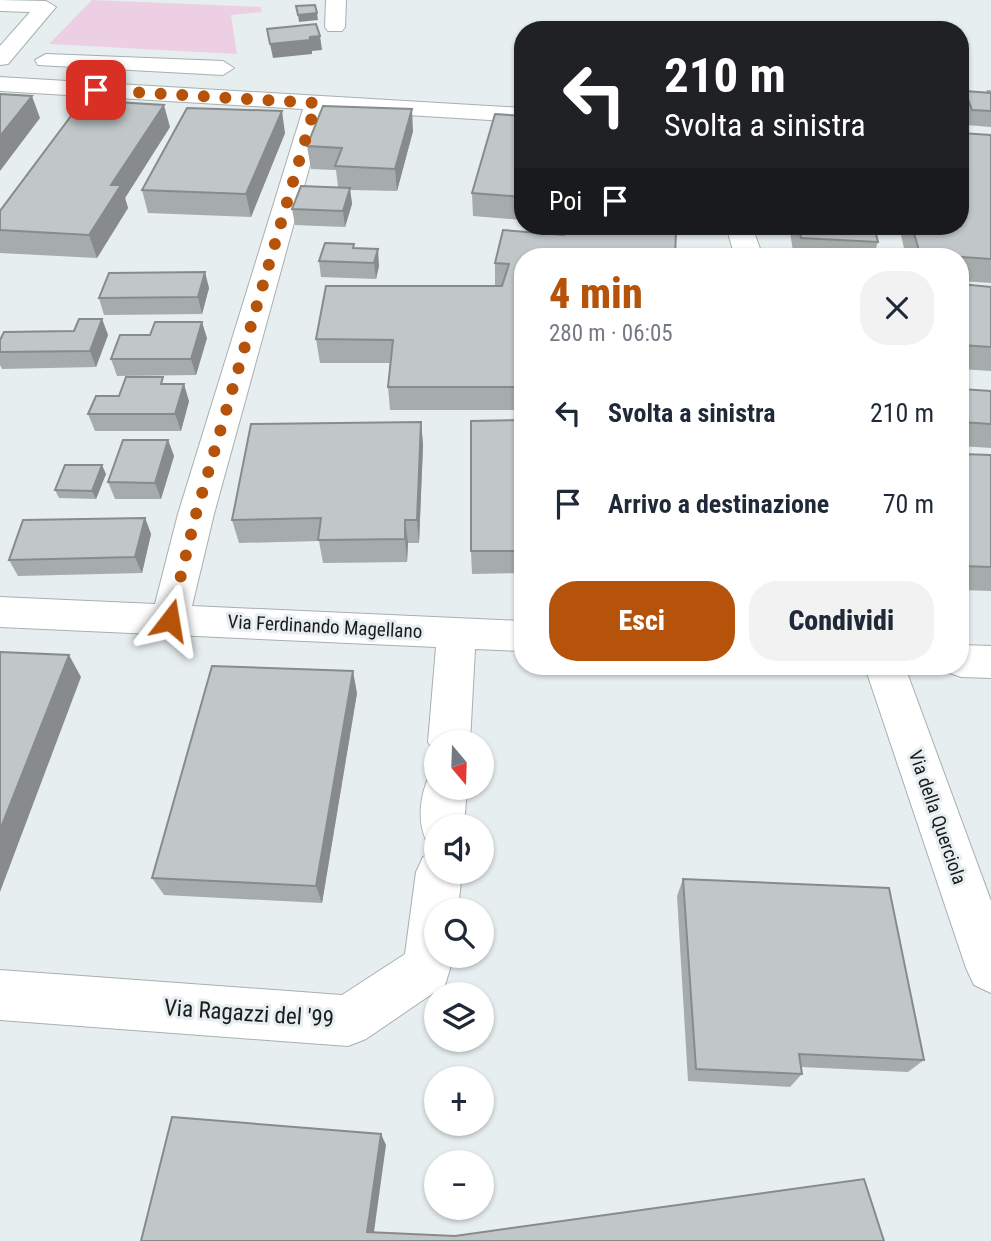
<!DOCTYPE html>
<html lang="it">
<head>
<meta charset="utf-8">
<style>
  :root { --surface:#fff; --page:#f2f2f3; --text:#1f2937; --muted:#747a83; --accent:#b45309 }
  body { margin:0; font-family:"Roboto Condensed",sans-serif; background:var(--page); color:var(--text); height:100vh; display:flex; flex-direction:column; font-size:26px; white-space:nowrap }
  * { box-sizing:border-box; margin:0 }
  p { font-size:23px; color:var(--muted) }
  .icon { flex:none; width:38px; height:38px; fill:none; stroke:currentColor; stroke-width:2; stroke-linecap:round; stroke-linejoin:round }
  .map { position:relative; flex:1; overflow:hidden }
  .panel { position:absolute; left:514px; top:248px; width:455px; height:427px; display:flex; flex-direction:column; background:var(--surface); border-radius:28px; box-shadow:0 2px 5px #0004 }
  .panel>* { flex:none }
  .hud { position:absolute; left:514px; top:21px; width:455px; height:214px; border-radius:28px; box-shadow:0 2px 5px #0004; background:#202124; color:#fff; overflow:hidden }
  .needle { width:46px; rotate:161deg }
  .fabs { position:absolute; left:424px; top:730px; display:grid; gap:14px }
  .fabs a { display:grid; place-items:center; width:70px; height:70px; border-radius:50%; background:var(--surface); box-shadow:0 2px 5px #0004; font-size:35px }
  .pin { position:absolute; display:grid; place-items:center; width:60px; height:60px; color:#fff; margin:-30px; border-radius:14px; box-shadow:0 4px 10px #0006 }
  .me { position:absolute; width:77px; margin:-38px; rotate:14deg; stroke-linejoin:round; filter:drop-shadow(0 0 5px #0008) }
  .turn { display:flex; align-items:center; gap:24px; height:147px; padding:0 35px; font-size:32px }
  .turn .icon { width:91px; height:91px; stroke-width:2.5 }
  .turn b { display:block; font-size:49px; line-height:60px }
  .then { display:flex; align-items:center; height:66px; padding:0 35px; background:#0003; gap:14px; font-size:26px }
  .round { display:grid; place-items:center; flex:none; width:74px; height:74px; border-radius:28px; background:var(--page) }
  .head { display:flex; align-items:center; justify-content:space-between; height:119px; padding:0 35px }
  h1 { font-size:42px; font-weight:800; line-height:52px; color:var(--accent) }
  .button { display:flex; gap:14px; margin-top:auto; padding:14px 35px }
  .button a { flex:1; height:80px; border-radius:28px; background:var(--accent); color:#fff; font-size:28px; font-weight:800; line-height:80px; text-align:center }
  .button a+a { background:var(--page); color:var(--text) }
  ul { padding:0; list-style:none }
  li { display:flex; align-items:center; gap:21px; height:91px; padding:0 35px }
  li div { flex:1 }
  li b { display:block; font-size:26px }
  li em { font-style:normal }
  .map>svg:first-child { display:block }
</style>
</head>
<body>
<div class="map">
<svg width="991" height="1241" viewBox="0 0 991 1241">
  <rect width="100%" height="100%" fill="#e7eeef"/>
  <path fill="#edcfe3" d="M92,0L261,7L262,12L231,15L237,54L49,44Z"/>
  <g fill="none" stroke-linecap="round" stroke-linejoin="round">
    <g stroke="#a8afb0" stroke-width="2">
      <g id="minor">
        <path d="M0,0L46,1L56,7L8,64L0,65V46L30,12L0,11Z"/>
        <path d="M326,0H346L345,27L342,31H328L325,27Z"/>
        <path d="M46,54L223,61L234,68L223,75L38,65L35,60Z"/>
        <path d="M0,77L523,108V122L325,110L214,514L192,606L523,621V651L475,649L470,742H436V755L428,742L436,647L0,627V597L155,604L178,514L303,109L0,91Z"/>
        <path d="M726,226H752L763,257H735Z"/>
        <path d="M961,645L991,646V678L961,677L947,672L944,667H961Z"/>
        <path d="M865,667H905L991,901V993L974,985L966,968Z"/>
        <path d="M436,772V788H467L464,826H436V844L426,840C417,820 420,795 430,774Z"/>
        <path d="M436,852V872H462L458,910H436V956H454L445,985L366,1039L348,1046L0,1020V970L342,995L405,954L416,872L423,857Z"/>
      </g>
    </g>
    <use href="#minor" fill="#fff" fill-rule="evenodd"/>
  </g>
  <g fill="#a6abac">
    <path d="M987,90H991V127L966,125L961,110V103L965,91L986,92Z"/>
    <path d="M523,116V220L473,216L472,193Z"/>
    <path d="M170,127L125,198L128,208L97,258L0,253V211Z"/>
    <path d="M413,131L397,191L350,190L352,204L345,227L295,225L292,209L338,187L336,170L311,169L307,146Z"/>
    <path d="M285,133L251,217L148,213L142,190Z"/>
    <path d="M991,135V283L961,281V257H906L899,226H961Z"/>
    <path d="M608,226H669L668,230Z"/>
    <path d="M789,226H874L878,242L873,257H794Z"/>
    <path d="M676,232L523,257V410H390L388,387L390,363H320L316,339L495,286V263L564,235Z"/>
    <path d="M355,248L379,266L376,279L321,277L319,261Z"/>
    <path d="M961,284L991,287V371L961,369Z"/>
    <path d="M209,288L202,314L104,315L99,298Z"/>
    <path d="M102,319L108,335L96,367L2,369L0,365V340L74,331Z"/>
    <path d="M207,338L196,375L117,376L111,359Z"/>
    <path d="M166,384L189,401L181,431H95L88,414L119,396Z"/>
    <path d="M961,389L991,391V448L961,446Z"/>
    <path d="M523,420V573L472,574L471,551Z"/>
    <path d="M421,422L423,445L419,543H408L407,562L323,563L319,541L239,543L232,520Z"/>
    <path d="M168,440L174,456L161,499H115L108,482Z"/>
    <path d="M961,454L991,455V591L961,590Z"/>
    <path d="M106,474L96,499L59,498L55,490Z"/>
    <path d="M145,518L151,534L142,573L18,576L9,560Z"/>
    <path d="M357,693L322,903L164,895L152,878Z"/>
    <path d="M683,879L924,1060L908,1072L801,1067L802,1074L790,1087L688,1081L677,896Z"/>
  </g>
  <g fill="#878b8c">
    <path d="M317,13L318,20L299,22L298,15Z"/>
    <path d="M320,36L322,50L312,51V54L273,58L270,44Z"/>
    <path d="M32,96L40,118L0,171V136Z"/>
    <path d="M164,105L170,127L125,198L128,208L97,258L89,235L111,185Z"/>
    <path d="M412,109L413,131L397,191L395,169Z"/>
    <path d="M282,111L285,133L251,217L246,194Z"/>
    <path d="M350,188L352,204L345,227L343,211Z"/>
    <path d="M378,249L379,266L376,279L374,263Z"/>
    <path d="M205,272L209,288L202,314L198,297Z"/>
    <path d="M102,319L108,335L96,367L90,351Z"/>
    <path d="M202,322L207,338L196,375L191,359Z"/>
    <path d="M184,384L189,401L181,431L175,414Z"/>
    <path d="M421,422L423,445L419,543L417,520Z"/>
    <path d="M168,440L174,456L161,499L155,483Z"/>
    <path d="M102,465L106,474L96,499L92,491Z"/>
    <path d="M145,518L151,534L142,573L135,557Z"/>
    <path d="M405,520L408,543L407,562L405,539Z"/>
    <path d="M69,655L81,677L0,892V830Z"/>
    <path d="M353,671L357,693L322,903L316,886Z"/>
    <path d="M381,1134L386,1145L373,1239L367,1232Z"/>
  </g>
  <g fill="#c1c7c8" stroke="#878b8c" stroke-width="2">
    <path d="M315,5L317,13L298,15L296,6Z"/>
    <path d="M316,24L320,36L310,37V40L270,44L267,29Z"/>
    <path d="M965,91L991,93V111L972,110Z"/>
    <path d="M0,94L32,96L0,136Z"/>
    <path d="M83,100L164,105L111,185H121L89,235L0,230V211Z"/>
    <path d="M323,106L412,109L395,169L335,166L342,148L307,146Z"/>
    <path d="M187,108L282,111L246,194L142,190Z"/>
    <path d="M495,114L523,116V197L472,193Z"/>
    <path d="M961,133L991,135V259L920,254L912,226H961Z"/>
    <path d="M301,186L350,188L343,211L292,209Z"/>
    <path d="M565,226L676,232L675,257H523V387H388L393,340L316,339L326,286H502L509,264L495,263L503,230L564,235Z"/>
    <path d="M799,226H874L878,242L801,238Z"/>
    <path d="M325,243L354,244L353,248L378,249L374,263L319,261Z"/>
    <path d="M205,272L198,297L99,298L109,273Z"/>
    <path d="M961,284L991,287V347L961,345Z"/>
    <path d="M79,319H102L90,351L0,352V340L4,332L74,331Z"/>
    <path d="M155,322H202L191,359H111L120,335H150Z"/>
    <path d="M126,377H163L161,384H184L175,414H88L96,396H119Z"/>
    <path d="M961,389L991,391V424L961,422Z"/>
    <path d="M523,420V551H471V421Z"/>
    <path d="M421,422L417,520H405V539L318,540L321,518L232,520L251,424Z"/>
    <path d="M123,440H168L155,483L108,482Z"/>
    <path d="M961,454L991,455V567L961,566Z"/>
    <path d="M65,465H102L92,491L55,490Z"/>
    <path d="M145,518L135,557L9,560L23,520Z"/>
    <path d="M0,652L69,655L0,830Z"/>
    <path d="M212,666L353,671L316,886L152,878Z"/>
    <path d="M683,879L889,888L924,1060L799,1054L802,1074L696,1069Z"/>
    <path d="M172,1117L381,1134L367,1232L455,1236L864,1179L884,1241H141Z"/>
  </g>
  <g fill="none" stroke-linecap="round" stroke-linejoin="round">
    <path stroke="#b45309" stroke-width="12" stroke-dasharray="0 21.6" d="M96,90L316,103L196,514L170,620"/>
  </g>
  <g text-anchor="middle" stroke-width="6" stroke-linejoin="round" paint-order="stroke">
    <g font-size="19" fill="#1a1c1d" stroke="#e7eeef">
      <text transform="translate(325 626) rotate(3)" y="7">Via Ferdinando Magellano</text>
      <text transform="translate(938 817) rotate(71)" y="7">Via della Querciola</text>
    </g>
    <g font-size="23" fill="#1a1c1d" stroke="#e7eeef">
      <text transform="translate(249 1013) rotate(4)" y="8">Via Ragazzi del '99</text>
    </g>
  </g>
</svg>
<div class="fabs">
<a><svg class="needle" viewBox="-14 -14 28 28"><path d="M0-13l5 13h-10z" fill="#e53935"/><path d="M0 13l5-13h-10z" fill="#747a83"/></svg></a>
<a><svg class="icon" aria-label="sound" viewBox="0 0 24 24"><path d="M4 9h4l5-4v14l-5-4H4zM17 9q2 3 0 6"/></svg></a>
<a><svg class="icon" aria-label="search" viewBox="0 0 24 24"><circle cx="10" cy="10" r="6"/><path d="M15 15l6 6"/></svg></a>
<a><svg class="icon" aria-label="layers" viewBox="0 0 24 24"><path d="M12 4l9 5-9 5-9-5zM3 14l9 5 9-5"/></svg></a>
<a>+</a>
<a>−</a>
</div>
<div class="pin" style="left:96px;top:90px;background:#d93025"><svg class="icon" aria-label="arrive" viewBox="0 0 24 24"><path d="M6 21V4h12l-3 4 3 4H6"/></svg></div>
<svg class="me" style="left:170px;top:620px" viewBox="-20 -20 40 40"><path d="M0-17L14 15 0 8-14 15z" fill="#b45309" stroke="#fff" stroke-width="4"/></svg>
<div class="hud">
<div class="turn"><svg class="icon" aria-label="left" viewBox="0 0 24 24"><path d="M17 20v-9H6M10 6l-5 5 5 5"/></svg><div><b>210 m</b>Svolta a sinistra</div></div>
<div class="then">Poi<svg class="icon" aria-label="arrive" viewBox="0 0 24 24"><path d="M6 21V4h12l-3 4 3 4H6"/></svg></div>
</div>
<section class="panel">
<div class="head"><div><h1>4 min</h1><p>280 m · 06:05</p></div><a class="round"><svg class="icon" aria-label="close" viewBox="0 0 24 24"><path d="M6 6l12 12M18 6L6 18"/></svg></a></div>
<ul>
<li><svg class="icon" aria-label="left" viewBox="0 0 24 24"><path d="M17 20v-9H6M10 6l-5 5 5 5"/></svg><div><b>Svolta a sinistra</b></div><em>210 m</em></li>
<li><svg class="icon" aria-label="arrive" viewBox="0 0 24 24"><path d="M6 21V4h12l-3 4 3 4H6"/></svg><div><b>Arrivo a destinazione</b></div><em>70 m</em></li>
</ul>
<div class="button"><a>Esci</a><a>Condividi</a></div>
</section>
</div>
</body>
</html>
